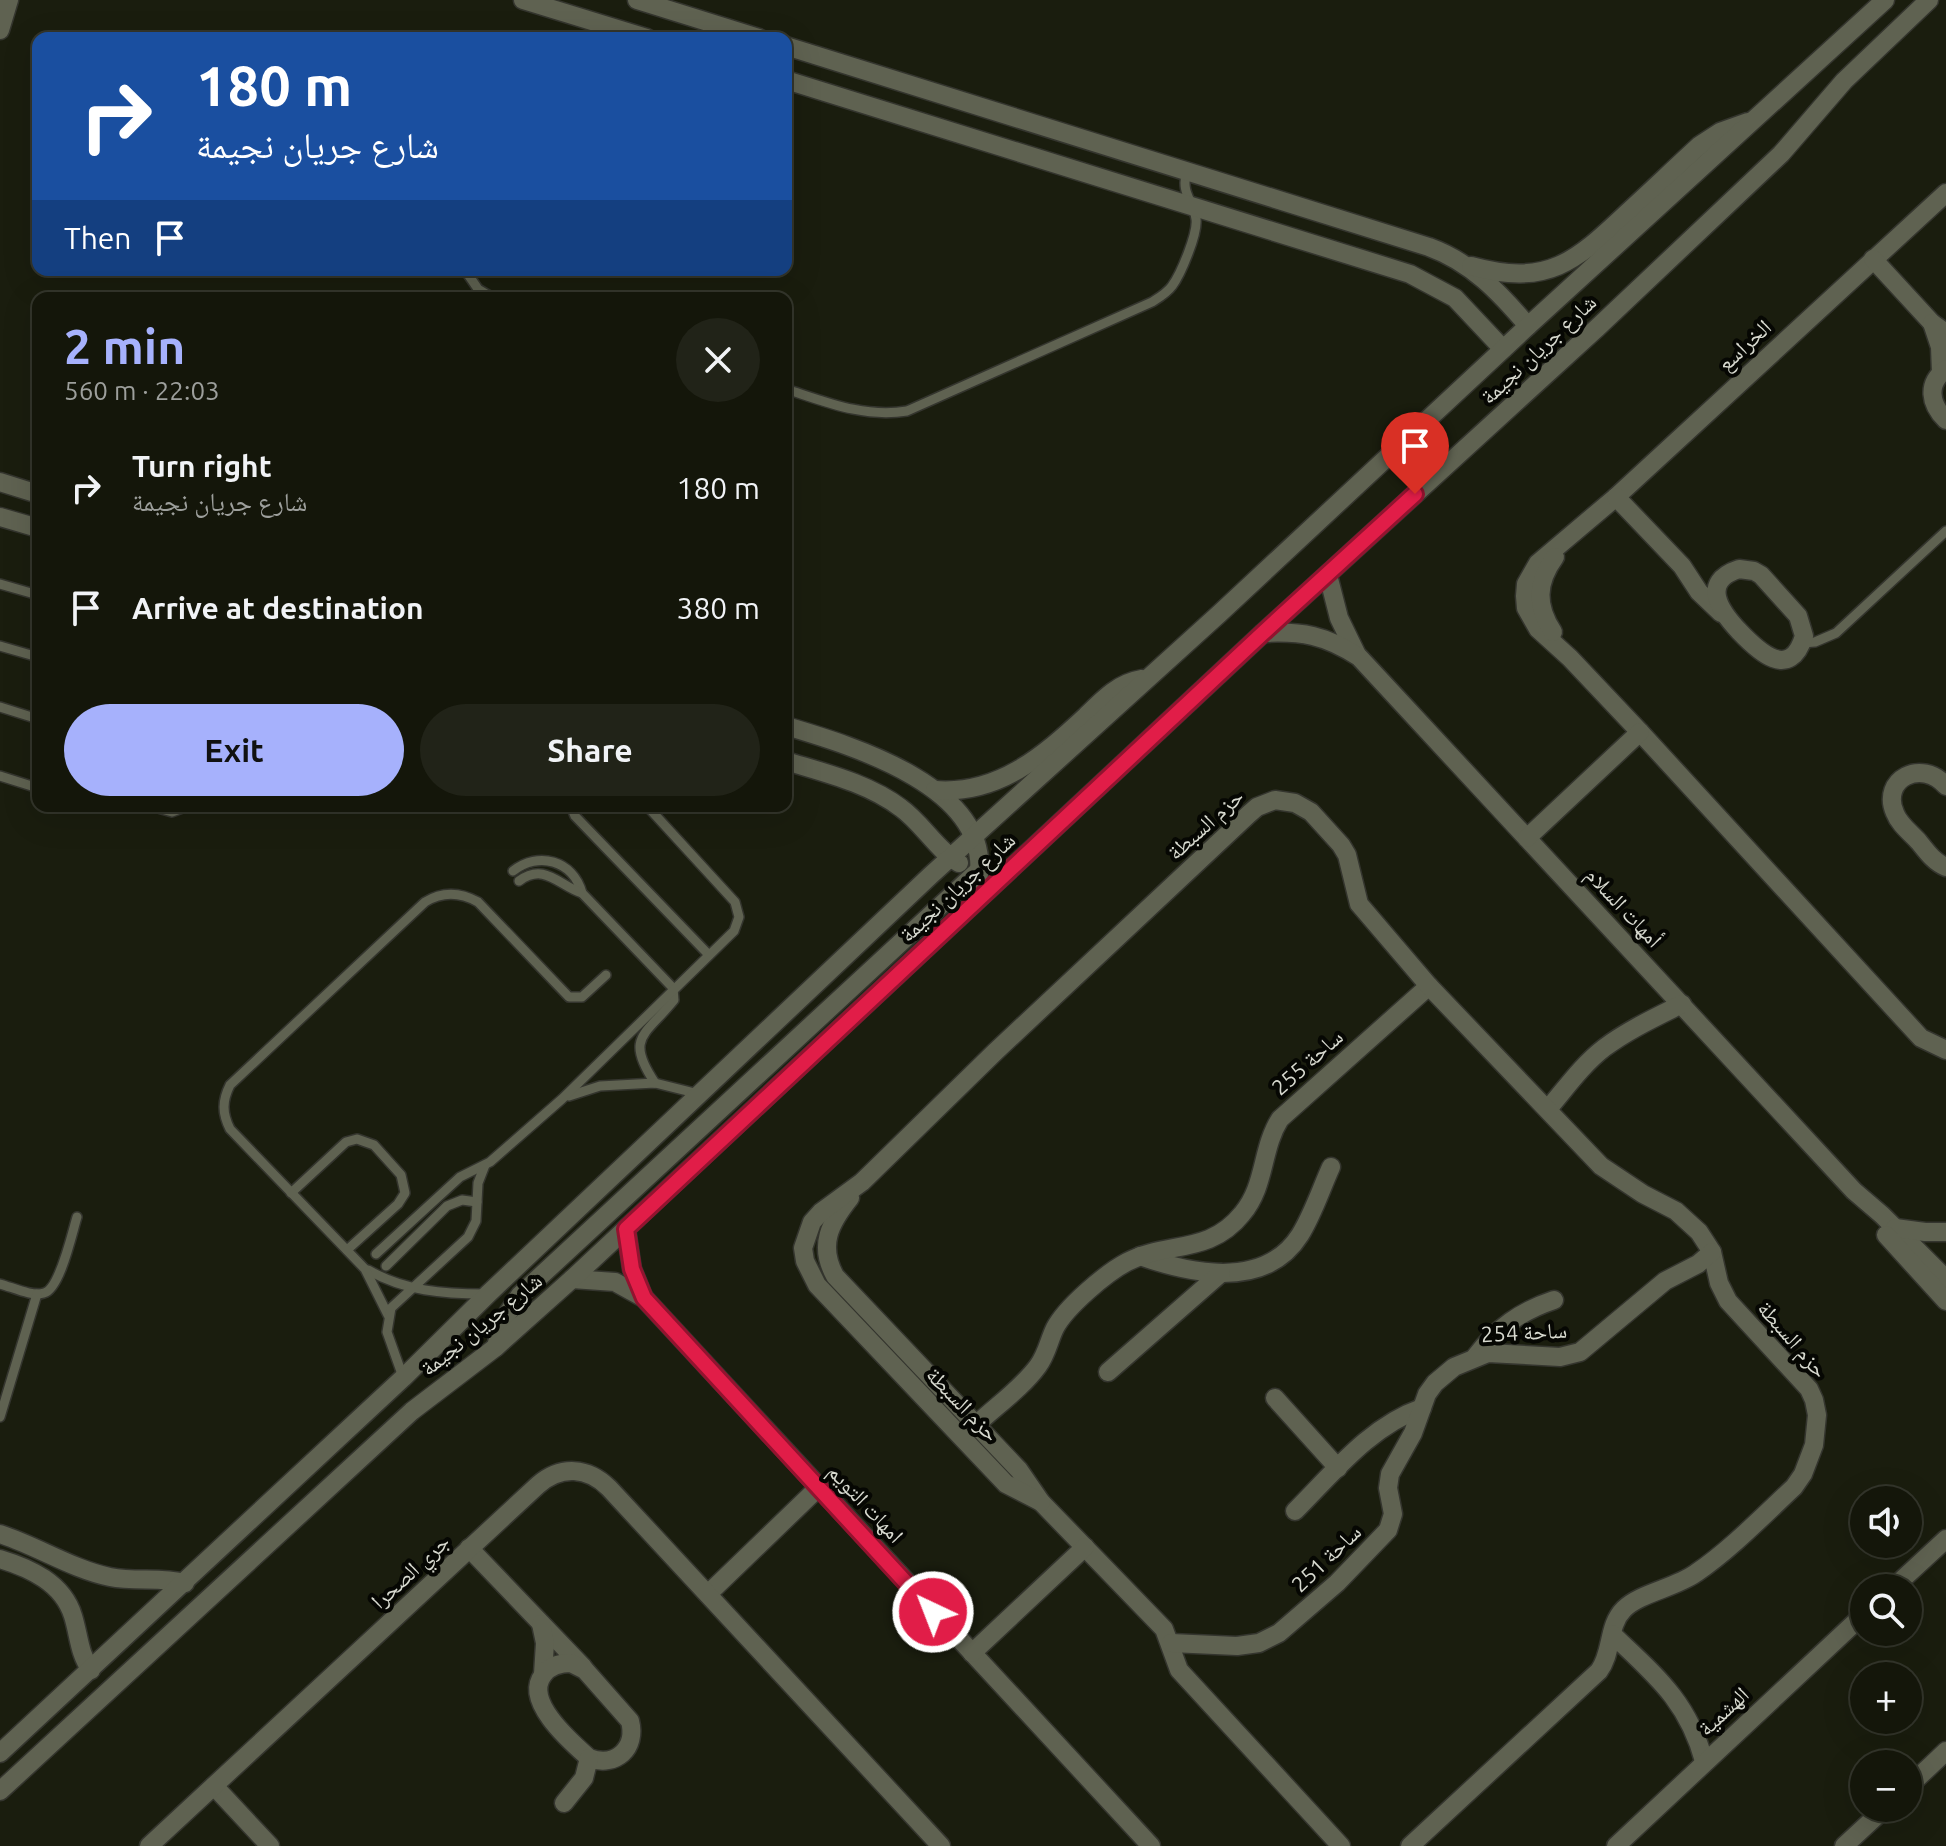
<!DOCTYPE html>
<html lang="en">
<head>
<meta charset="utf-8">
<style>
  :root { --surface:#14160a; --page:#212318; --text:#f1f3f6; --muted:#9d9f9c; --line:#33352b; --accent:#a6b1fc }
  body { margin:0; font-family:Ubuntu,"Noto Naskh Arabic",sans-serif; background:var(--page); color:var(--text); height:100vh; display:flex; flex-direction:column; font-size:30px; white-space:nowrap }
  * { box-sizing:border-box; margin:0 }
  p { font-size:26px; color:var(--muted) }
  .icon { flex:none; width:44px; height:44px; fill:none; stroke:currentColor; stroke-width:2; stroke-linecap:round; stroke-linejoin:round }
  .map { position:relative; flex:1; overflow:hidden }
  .side { position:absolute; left:32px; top:292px; width:760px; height:520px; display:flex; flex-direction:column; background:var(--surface); border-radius:16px; box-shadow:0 8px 32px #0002,0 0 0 2px var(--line) }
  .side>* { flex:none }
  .hud { position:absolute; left:32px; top:32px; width:760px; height:244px; border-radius:16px; box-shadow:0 8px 32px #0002,0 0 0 2px var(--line); background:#1a4fa0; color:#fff; overflow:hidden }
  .fabs { position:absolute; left:1850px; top:1486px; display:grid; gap:16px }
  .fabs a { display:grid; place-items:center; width:72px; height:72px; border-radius:50%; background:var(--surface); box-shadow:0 8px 32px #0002,0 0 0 2px var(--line); font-size:40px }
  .pin { position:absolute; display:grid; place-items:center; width:68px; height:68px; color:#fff; margin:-82px -34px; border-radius:50% 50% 50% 0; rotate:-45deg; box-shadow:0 0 8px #0007 }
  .pin .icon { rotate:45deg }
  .me { position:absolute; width:88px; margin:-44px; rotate:317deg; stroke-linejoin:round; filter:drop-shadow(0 0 6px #0008) }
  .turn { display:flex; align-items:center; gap:28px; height:168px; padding:0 32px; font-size:36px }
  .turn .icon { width:104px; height:104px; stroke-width:2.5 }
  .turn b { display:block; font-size:56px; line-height:68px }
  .then { display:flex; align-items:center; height:76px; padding:0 32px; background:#0003; gap:16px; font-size:30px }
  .round { display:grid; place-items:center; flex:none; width:84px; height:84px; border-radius:42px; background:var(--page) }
  .summary { display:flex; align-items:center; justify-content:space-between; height:136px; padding:0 32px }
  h1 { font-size:48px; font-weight:600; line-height:60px; color:var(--accent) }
  .button { display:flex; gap:16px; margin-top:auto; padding:16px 32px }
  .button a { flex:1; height:92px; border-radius:48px; background:var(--accent); color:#111; font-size:32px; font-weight:600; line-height:92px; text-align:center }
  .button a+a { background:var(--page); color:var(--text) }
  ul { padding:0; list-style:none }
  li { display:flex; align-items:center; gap:24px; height:120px; padding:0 32px }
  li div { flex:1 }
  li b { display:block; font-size:30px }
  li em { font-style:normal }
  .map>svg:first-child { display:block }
</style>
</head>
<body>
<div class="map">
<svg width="1946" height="1846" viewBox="0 0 1946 1846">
  <rect width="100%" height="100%" fill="#1a1d0e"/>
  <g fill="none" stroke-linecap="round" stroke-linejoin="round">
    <g stroke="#34352e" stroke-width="12">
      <g id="service">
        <path d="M465,270L478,289L493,298"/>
        <path d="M786,389C826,402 864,418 907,411L1152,302C1160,297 1167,293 1172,286C1181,274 1198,233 1196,219C1193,199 1180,194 1187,170"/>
        <path d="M0,584L38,595"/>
        <path d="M1802,643L1815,642L1836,633L1946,531"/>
        <path d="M0,646L38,657"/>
        <path d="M0,707L38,719"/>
        <path d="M0,776L38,788"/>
        <path d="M151,806L172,812L188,806"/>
        <path d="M571,806L575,816L709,955"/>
        <path d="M513,871C538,851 573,860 582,893L673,988L674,1000C646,1035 624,1037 655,1083"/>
        <path d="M519,881C545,862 559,886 582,893"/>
        <path d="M569,1096L600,1086L655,1083L699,1094"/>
        <path d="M291,1193L346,1142L357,1139L374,1145L401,1175L405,1193L398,1204L347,1250"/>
        <path d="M376,1254L460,1177L490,1162L562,1099L734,931L739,917L735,902L647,806"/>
        <path d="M386,1266L447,1206L462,1200L477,1202"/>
        <path d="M368,1270C405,1291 443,1294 485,1294"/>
        <path d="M0,1284C12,1287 32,1297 44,1293C60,1289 72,1233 77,1217"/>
        <path d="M388,1315L365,1269L230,1129C222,1113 222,1101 230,1085L425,902C443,891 460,892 478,902L569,997H582L606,975"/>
        <path d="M403,1377L387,1332L391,1308L468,1237L476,1221L478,1183L485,1165"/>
        <path d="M0,1417L37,1294"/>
      </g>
    </g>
    <g stroke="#34352e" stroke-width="21">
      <g id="minor">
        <path d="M523,0L647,38"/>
        <path d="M637,0L759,38"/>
        <path d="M0,30L9,0"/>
        <path d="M786,46L1429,247C1471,262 1500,293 1528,326"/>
        <path d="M786,80L1410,274L1455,298L1503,349"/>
        <path d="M1946,193L1616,497L1538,563L1526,584L1525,596L1526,608L1538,629L1570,658L1640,732L1921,1038L1946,1050"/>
        <path d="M1873,259L1932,323L1946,333"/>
        <path d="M1471,266C1548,287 1575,262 1628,212C1652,190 1676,167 1700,145L1720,132L1748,122"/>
        <path d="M1932,323L1940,347L1941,373"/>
        <path d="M1946,369C1926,384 1930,404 1946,420"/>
        <path d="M0,482L38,494"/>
        <path d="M1616,497L1682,566L1699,592L1721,613"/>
        <path d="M0,517L38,528"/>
        <path d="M1739,569L1754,571L1761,575L1798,616L1804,636C1790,682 1758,651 1739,631C1721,612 1699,582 1739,569Z"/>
        <path d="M1328,575L1339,618L1357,655"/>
        <path d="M1553,632C1536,606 1536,583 1555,557"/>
        <path d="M1263,633C1302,631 1325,635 1359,657L1854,1191L1882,1215L1946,1279"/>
        <path d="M786,726C853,746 995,788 978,881"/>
        <path d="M786,761C825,773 868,783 901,808C922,823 937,850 959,863"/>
        <path d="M1946,786C1922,758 1880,779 1895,813C1899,824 1911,833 1919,842C1927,852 1934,862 1946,867"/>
        <path d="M935,790C998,795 1043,756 1086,716C1103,699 1118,683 1142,679"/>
        <path d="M1527,838L1640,732"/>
        <path d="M1548,1109C1566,1088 1582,1065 1604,1048C1628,1030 1656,1017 1682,1004"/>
        <path d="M850,1198C830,1223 818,1245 835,1276L1019,1470L1041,1502L1164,1629L1179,1670L1341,1846"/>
        <path d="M1895,1228L1925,1232H1946"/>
        <path d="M626,1229L632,1269L643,1296"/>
        <path d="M1886,1235L1946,1301"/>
        <path d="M1140,1256C1191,1274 1265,1290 1300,1235C1313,1214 1321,1189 1331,1167"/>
        <path d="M572,1279L615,1282L644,1298L1151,1846"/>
        <path d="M496,1347L502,1322L520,1295L979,870"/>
        <path d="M1476,1356C1497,1328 1521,1311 1554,1300"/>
        <path d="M1108,1372L1221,1273"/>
        <path d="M1275,1398L1338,1468"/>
        <path d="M976,1425C996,1406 1022,1388 1038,1366C1047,1354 1049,1340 1055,1328C1066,1307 1106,1273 1127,1262C1167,1241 1209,1255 1242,1214C1266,1186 1261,1149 1280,1119L1429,986"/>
        <path d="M1041,1502L1006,1484L817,1285L805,1261L803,1248L812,1222L821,1212L862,1182L995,1052L1249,814L1257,807L1275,800L1295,803L1311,812L1341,845L1347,855L1359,904L1429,986L1601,1166L1643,1194L1676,1211L1699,1232L1712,1252L1719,1283L1728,1301L1809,1389L1814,1400L1817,1415L1814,1445L1803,1474L1794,1487C1764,1515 1730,1550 1696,1573C1675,1588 1640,1593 1624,1609C1607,1626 1613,1652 1599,1671L1410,1846"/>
        <path d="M1295,1511C1334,1472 1370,1426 1422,1408"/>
        <path d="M0,1534C37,1546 72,1569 110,1577C135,1582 160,1577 185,1583"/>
        <path d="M469,1548L583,1667"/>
        <path d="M0,1559C30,1568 63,1583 73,1616C79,1635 79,1654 91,1670"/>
        <path d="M1893,1588L1946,1539"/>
        <path d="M708,1594L819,1487"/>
        <path d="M541,1624L545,1643L543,1674"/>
        <path d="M1612,1634C1655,1675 1688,1701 1704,1761"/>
        <path d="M1171,1643L1237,1646L1259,1643L1279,1633L1337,1583L1388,1530L1393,1514L1388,1488L1390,1474L1413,1433L1427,1394L1435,1383L1454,1367L1488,1353L1560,1357L1580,1352L1665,1281L1698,1264L1712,1252"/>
        <path d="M972,1653L1085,1547"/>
        <path d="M571,1663L585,1670L630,1721C637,1748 616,1768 589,1758C571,1742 523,1701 543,1675C550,1665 560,1663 571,1663Z"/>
        <path d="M0,1753L403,1378L488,1294L931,875L1219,614L1528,326L1885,0"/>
        <path d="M214,1786L270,1846"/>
        <path d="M1908,1787L1946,1751"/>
        <path d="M0,1791L412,1411L496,1347L572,1279L1263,633L1597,328L1781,154L1844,81L1929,0"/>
        <path d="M564,1803L584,1778L589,1758"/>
        <path d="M149,1846L538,1485C561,1465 588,1467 609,1488L941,1846"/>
        <path d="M1616,1846L1864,1614"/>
        <path d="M1844,1846L1885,1808"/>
      </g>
    </g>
    <use href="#service" stroke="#5f6251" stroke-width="9"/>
    <use href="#minor" stroke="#5f6251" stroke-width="18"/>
  </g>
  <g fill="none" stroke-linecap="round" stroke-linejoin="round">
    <g stroke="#92132f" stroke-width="20">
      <path id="route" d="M933,1612L644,1298L632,1269L626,1229L1263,633L1415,494"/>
    </g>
    <use href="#route" stroke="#e11d48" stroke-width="14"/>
  </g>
  <g text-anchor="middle" stroke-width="8" stroke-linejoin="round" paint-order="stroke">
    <g font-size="22" fill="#d7d9cf" stroke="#060703">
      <text transform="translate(1744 345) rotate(-43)" y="8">الخراسع</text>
      <text transform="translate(1538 349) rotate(-43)" y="8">شارع جريان نجيمة</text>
      <text transform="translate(1205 824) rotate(-42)" y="8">حزم السبطة</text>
      <text transform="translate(957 887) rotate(-43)" y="8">شارع جريان نجيمة</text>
      <text transform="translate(1624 907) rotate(47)" y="8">أمهات السلام</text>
      <text transform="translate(1307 1062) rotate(-42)" y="8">ساحة 255</text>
      <text transform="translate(481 1324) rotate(-39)" y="8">شارع جريان نجيمة</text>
      <text transform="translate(1524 1332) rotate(-3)" y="8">ساحة 254</text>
      <text transform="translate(1793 1339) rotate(49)" y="8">حزم السبطة</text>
      <text transform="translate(963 1404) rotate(46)" y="8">حزم السبطة</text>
      <text transform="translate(866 1503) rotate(47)" y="8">امهات التويم</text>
      <text transform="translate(1326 1558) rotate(-44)" y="8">ساحة 251</text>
      <text transform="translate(410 1571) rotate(-43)" y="8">جري الصحرا</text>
      <text transform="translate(1723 1711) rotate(-43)" y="8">الهشمية</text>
    </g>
  </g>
</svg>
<div class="fabs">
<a><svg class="icon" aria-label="sound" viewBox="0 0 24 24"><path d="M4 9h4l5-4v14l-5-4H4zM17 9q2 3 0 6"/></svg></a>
<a><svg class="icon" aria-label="search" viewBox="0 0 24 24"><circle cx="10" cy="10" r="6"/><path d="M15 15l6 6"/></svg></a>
<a>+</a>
<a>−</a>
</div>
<div class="pin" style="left:1415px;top:494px;background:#d93025"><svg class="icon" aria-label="arrive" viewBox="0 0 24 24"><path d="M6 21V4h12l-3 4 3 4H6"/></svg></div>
<svg class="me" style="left:933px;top:1612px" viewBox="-20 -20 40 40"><circle r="17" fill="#e11d48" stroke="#fff" stroke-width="3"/><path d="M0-11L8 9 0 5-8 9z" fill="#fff"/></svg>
<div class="hud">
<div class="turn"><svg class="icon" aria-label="right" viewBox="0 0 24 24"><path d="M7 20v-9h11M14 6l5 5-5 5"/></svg><div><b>180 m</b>شارع جريان نجيمة</div></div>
<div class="then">Then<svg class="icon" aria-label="arrive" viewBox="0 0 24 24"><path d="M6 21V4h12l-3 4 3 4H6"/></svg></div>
</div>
<section class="side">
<div class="summary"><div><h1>2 min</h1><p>560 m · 22:03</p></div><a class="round"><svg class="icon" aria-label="close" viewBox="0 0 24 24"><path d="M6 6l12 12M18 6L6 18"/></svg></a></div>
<ul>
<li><svg class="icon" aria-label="right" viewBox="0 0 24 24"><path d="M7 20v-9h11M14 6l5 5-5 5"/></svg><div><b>Turn right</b><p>شارع جريان نجيمة</p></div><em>180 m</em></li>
<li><svg class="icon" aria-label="arrive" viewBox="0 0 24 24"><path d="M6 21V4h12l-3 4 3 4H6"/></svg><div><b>Arrive at destination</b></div><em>380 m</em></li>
</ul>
<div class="button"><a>Exit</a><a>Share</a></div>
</section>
</div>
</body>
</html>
